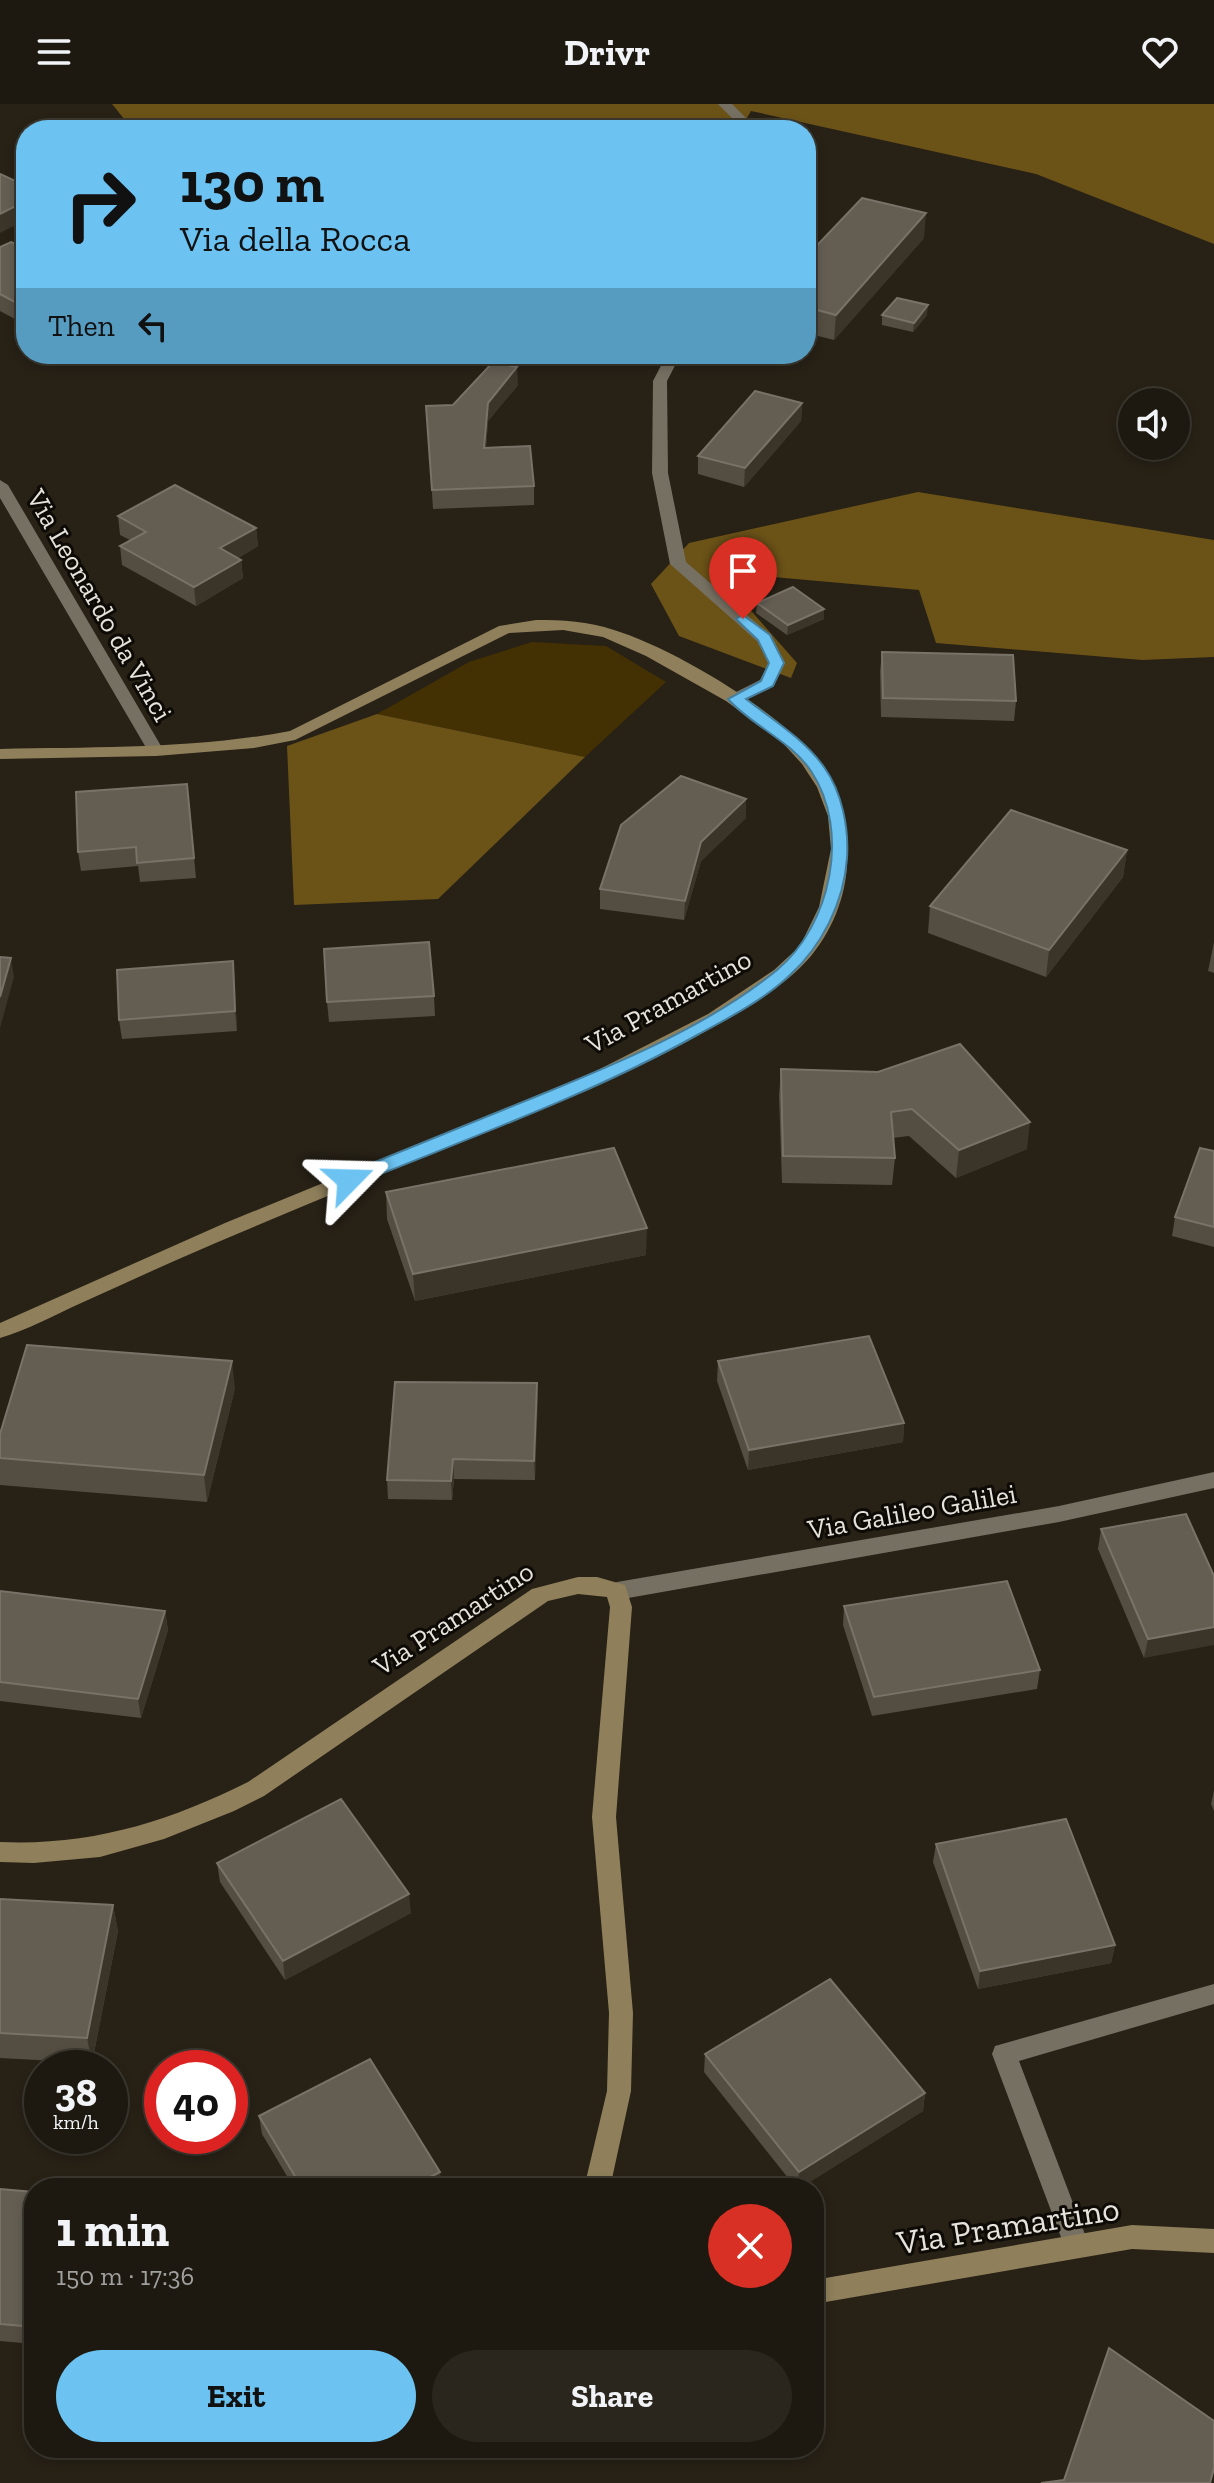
<!DOCTYPE html>
<html lang="en">
<head>
<meta charset="utf-8">
<style>
  :root { --surface:#1d1910; --page:#2a261e; --text:#f1f3f6; --muted:#a0a09f; --line:#3b3830; --accent:#6cc3f2 }
  body { margin:0; font-family:"Zilla Slab",serif; background:var(--page); color:var(--text); height:100vh; display:flex; flex-direction:column; font-size:30px; white-space:nowrap }
  * { box-sizing:border-box; margin:0 }
  p { font-size:26px; color:var(--muted) }
  .icon { flex:none; width:44px; height:44px; fill:none; stroke:currentColor; stroke-width:2; stroke-linecap:round; stroke-linejoin:round }
  .map { position:relative; flex:1; overflow:hidden }
  .side { position:absolute; left:24px; top:2074px; width:800px; height:280px; display:flex; flex-direction:column; background:var(--surface); border-radius:32px; box-shadow:0 4px 12px #0003,0 0 0 2px var(--line) }
  .side>* { flex:none }
  .top-card { position:absolute; left:16px; top:16px; width:800px; height:244px; border-radius:32px; box-shadow:0 4px 12px #0003,0 0 0 2px var(--line); background:#6cc3f2; color:#111; overflow:hidden }
  .controls { position:absolute; left:1118px; top:284px; display:grid; gap:16px }
  .controls a { display:grid; place-items:center; width:72px; height:72px; border-radius:50%; background:var(--surface); box-shadow:0 4px 12px #0003,0 0 0 2px var(--line); font-size:40px }
  .speed { position:absolute; left:24px; top:1946px; display:flex; gap:16px; font-size:40px; font-weight:700; text-align:center }
  .speed>* { display:grid; place-content:center; width:104px; height:104px; border-radius:50%; background:var(--surface); box-shadow:0 4px 12px #0003,0 0 0 2px var(--line); line-height:1 }
  .speed small { font-size:20px; font-weight:400 }
  .speed .limit { border:12px solid #d22; background:#fff; color:#111 }
  .pin { position:absolute; display:grid; place-items:center; width:68px; height:68px; color:#fff; margin:-82px -34px; border-radius:50% 50% 50% 0; rotate:-45deg; box-shadow:0 0 8px #0007 }
  .pin .icon { rotate:45deg }
  .me { position:absolute; width:88px; margin:-44px; rotate:68deg; stroke-linejoin:round; filter:drop-shadow(0 0 6px #0008) }
  .turn { display:flex; align-items:center; gap:28px; height:168px; padding:0 32px; font-size:36px }
  .turn .icon { width:104px; height:104px; stroke-width:2.5 }
  .turn b { display:block; font-size:56px; line-height:68px }
  .then { display:flex; align-items:center; height:76px; padding:0 32px; background:#0003; gap:16px; font-size:30px }
  .round { display:grid; place-items:center; flex:none; width:84px; height:84px; border-radius:42px; background:var(--page) }
  .head { display:flex; align-items:center; justify-content:space-between; height:136px; padding:0 32px }
  h1 { font-size:48px; font-weight:700; line-height:60px }
  .cta { display:flex; gap:16px; margin-top:auto; padding:16px 32px }
  .cta a { flex:1; height:92px; border-radius:48px; background:var(--accent); color:#111; font-size:32px; font-weight:700; line-height:92px; text-align:center }
  .cta a+a { background:var(--page); color:var(--text) }
  header { display:flex; justify-content:space-between; align-items:center; height:104px; padding:0 32px; background:var(--surface); font-size:36px; font-weight:700 }
  .map>svg:first-child { display:block }
</style>
</head>
<body>
<header><svg class="icon" aria-label="menu" viewBox="0 0 24 24"><path d="M4 6h16M4 12h16M4 18h16"/></svg>Drivr<svg class="icon" aria-label="heart" viewBox="0 0 24 24"><path d="M12 20l-8-8c-3-5 5-10 8-4 3-6 11-1 8 4z"/></svg></header>
<div class="map">
<svg width="1214" height="2379" viewBox="0 0 1214 2379">
  <rect width="100%" height="100%" fill="#272116"/>
  <path fill="#443103" d="M532,538L606,542L666,578L585,653L377,610L469,558Z"/>
  <g fill="#6b5217">
    <path d="M112,0H1214V140L1036,70L751,7L740,26H133Z"/>
    <path d="M918,388L1214,436V553L1142,556L936,539L919,486L752,471L746,501L797,559L791,574L679,532L651,480L689,439Z"/>
    <path d="M377,610L585,653L438,795L294,801L287,642Z"/>
  </g>
  <g fill="none" stroke-linecap="round" stroke-linejoin="round">
    <g fill="#767062" fill-rule="evenodd">
      <path d="M718,0H732L758,26H744Z"/>
      <path d="M667,250H681L667,277L668,369L686,458L770,531L785,559L773,582L736,600L728,595L730,591L760,576L769,559L757,537L670,460L652,369L653,277Z"/>
      <path d="M0,376L8,381L164,647L162,651H150L148,647L0,394Z"/>
      <path d="M1214,1368V1384L1059,1418L617,1496L609,1493L606,1487L609,1481L617,1478L1059,1402Z"/>
      <path d="M1214,1880V1900L1019,1957L1089,2141L1085,2149L1076,2153L1067,2149L992,1950L995,1942Z"/>
    </g>
    <g fill="#8f7f5b" fill-rule="evenodd">
      <path d="M536,516C563,516 588,517 614,526C667,542 753,593 793,631C856,690 867,783 811,852C784,884 742,906 706,927C635,967 559,998 483,1028C401,1062 319,1095 237,1130C184,1152 132,1176 79,1200C53,1212 27,1226 0,1234V1219L225,1119L592,969L708,910L774,866L800,842L819,803L831,745L828,712L817,683L802,660L781,637L726,597L646,552L603,533L563,526L509,529L295,636L254,644L156,652L0,655V645C97,643 195,645 290,627L499,522Z"/>
      <path d="M578,1473H597L625,1481L632,1503L616,1713L633,1909L631,1987L610,2084H584L607,1987L609,1909L592,1713L610,1503L607,1493L578,1490L548,1497L264,1692L234,1707L164,1735L100,1753L34,1759L0,1758V1738C90,1742 168,1718 248,1678L532,1485Z"/>
      <path d="M1132,2121L1214,2125V2149L1132,2145L814,2200V2176Z"/>
    </g>
  </g>
  <g fill="#534d42">
    <path d="M924,134L834,236L806,229V153Z"/>
    <path d="M0,143L26,145V221L0,207Z"/>
    <path d="M882,211H927L913,228L882,221Z"/>
    <path d="M751,250H771L764,255Z"/>
    <path d="M518,281L488,317L486,343L534,382V401L433,405L426,302L453,301Z"/>
    <path d="M802,299L801,317L744,383L698,370V352Z"/>
    <path d="M118,412L256,424L258,442L238,454L241,456L243,474L196,502L122,461L120,442L130,436L120,431Z"/>
    <path d="M757,499L824,505V515L787,531L756,509Z"/>
    <path d="M882,548L1016,597L1014,617L881,613L880,567Z"/>
    <path d="M189,699L196,774L140,778L138,762L81,767L78,748Z"/>
    <path d="M746,714L701,757L684,816L600,805V785Z"/>
    <path d="M1127,746L1123,773L1046,873L928,829L930,802Z"/>
    <path d="M1214,838V869L1208,867Z"/>
    <path d="M233,857L237,927L122,935L119,916Z"/>
    <path d="M434,892L435,912L329,918L327,898Z"/>
    <path d="M781,965L878,968L1027,1045L956,1074L909,1032L893,1034L895,1054L892,1081L782,1079L779,992Z"/>
    <path d="M1214,1047V1143L1172,1132L1175,1113Z"/>
    <path d="M386,1088L646,1151L415,1197L387,1115Z"/>
    <path d="M718,1257L904,1319L903,1338L748,1366L717,1277Z"/>
    <path d="M537,1279L535,1376L454,1375L452,1396L388,1395L387,1376Z"/>
    <path d="M235,1284L207,1398L0,1381V1330Z"/>
    <path d="M1186,1410L1144,1554L1098,1445L1101,1425Z"/>
    <path d="M0,1487L165,1507L168,1526L141,1614L0,1597Z"/>
    <path d="M844,1502L1040,1566L1037,1585L872,1612L843,1521Z"/>
    <path d="M1214,1686V1707L1211,1700Z"/>
    <path d="M936,1740L1115,1841L1111,1859L978,1885L933,1758Z"/>
    <path d="M217,1759L411,1809L285,1876L220,1778Z"/>
    <path d="M0,1795L113,1801L118,1827L92,1959L0,1954Z"/>
    <path d="M705,1950L925,1989L923,2007L800,2084H796L704,1968Z"/>
    <path d="M259,2012L440,2068L441,2084H294L262,2030Z"/>
    <path d="M0,2085L34,2088V2240L0,2237Z"/>
  </g>
  <g fill="#3b3529">
    <path d="M26,97V116L0,129V110Z"/>
    <path d="M926,109L924,134L834,236L836,211Z"/>
    <path d="M928,201L927,211L913,228L914,219Z"/>
    <path d="M517,263L518,281L488,317L485,362L484,344L488,299Z"/>
    <path d="M802,299L801,317L744,383L745,364Z"/>
    <path d="M256,424L258,442L222,463L220,444Z"/>
    <path d="M241,456L243,474L196,502L194,483Z"/>
    <path d="M824,505V515L787,531L788,521Z"/>
    <path d="M746,695V714L701,757L684,816L685,797L701,738Z"/>
    <path d="M1127,746L1123,773L1046,873L1049,846Z"/>
    <path d="M11,854L14,873L0,924V893Z"/>
    <path d="M233,857L235,876L237,927L235,907Z"/>
    <path d="M1030,1018L1027,1045L956,1074L959,1046Z"/>
    <path d="M647,1124L646,1151L415,1197L413,1170Z"/>
    <path d="M232,1257L235,1284L207,1398L204,1371Z"/>
    <path d="M537,1279L538,1298L535,1376L534,1357Z"/>
    <path d="M904,1319L903,1338L748,1366L749,1346Z"/>
    <path d="M453,1355L454,1375L452,1396L451,1377Z"/>
    <path d="M165,1507L168,1526L141,1614L138,1595Z"/>
    <path d="M1214,1523V1541L1144,1554L1148,1535Z"/>
    <path d="M409,1790L411,1809L285,1876L283,1857Z"/>
    <path d="M113,1801L118,1827L92,1959L87,1934Z"/>
    <path d="M1115,1841L1111,1859L978,1885L980,1867Z"/>
    <path d="M925,1989L923,2007L800,2084H798L799,2068Z"/>
    <path d="M440,2068L441,2084H409Z"/>
  </g>
  <g fill="#635d52" stroke="#787268" stroke-width="2">
    <path d="M0,70L26,82V97L0,110Z"/>
    <path d="M862,94L926,109L836,211L806,203V153Z"/>
    <path d="M11,138L26,145V204L0,190V143Z"/>
    <path d="M897,194L928,201L914,219L882,211Z"/>
    <path d="M493,258L517,263L488,299L484,344L530,342L534,382L432,386L426,302L453,301Z"/>
    <path d="M755,287L802,299L745,364L698,352Z"/>
    <path d="M175,381L256,424L220,444L241,456L194,483L120,442L146,428L118,412Z"/>
    <path d="M793,483L824,505L788,521L757,499Z"/>
    <path d="M882,548L1013,551L1016,597L883,594Z"/>
    <path d="M681,672L746,695L701,738L685,797L600,785L621,721Z"/>
    <path d="M187,680L194,754L137,759L136,743L78,748L76,688Z"/>
    <path d="M1011,706L1127,746L1049,846L930,802Z"/>
    <path d="M429,838L434,892L327,898L324,845Z"/>
    <path d="M0,853L11,854L0,893Z"/>
    <path d="M233,857L235,907L119,916L117,866Z"/>
    <path d="M960,940L1030,1018L959,1046L912,1005L891,1008L895,1054L783,1052L781,965L878,968Z"/>
    <path d="M614,1044L647,1124L413,1170L386,1088Z"/>
    <path d="M1200,1044L1214,1047V1123L1175,1113Z"/>
    <path d="M869,1232L904,1319L749,1346L718,1257Z"/>
    <path d="M27,1241L232,1257L204,1371L0,1354V1330Z"/>
    <path d="M395,1278L537,1279L534,1357L453,1355L451,1377L387,1376Z"/>
    <path d="M1186,1410L1214,1472V1523L1148,1535L1101,1425Z"/>
    <path d="M1007,1477L1040,1566L874,1593L844,1502Z"/>
    <path d="M0,1487L165,1507L138,1595L0,1578Z"/>
    <path d="M341,1695L409,1790L283,1857L217,1759Z"/>
    <path d="M1066,1715L1115,1841L980,1867L936,1740Z"/>
    <path d="M0,1795L113,1801L87,1934L0,1929Z"/>
    <path d="M830,1875L925,1989L799,2068L705,1950Z"/>
    <path d="M370,1955L440,2068L409,2084H302L259,2012Z"/>
    <path d="M0,2085L34,2088V2223L0,2220Z"/>
    <path d="M1109,2244L1214,2317V2364L1210,2379H1041L1064,2376Z"/>
  </g>
  <path fill="#6cc3f2" stroke="#467f9d" stroke-width="2" d="M743,511L770,531L784,559L773,582L746,595C773,616 804,635 824,663C842,688 849,724 847,754C844,798 822,842 790,871C765,895 729,914 699,930C590,991 471,1033 356,1080H343L341,1076L343,1071C407,1045 471,1019 535,993C616,960 709,922 777,866C831,821 851,727 811,667C790,636 752,622 728,595L761,577L769,559L758,536L736,515Z"/>
  <g text-anchor="middle" stroke-width="6" stroke-linejoin="round" paint-order="stroke">
    <g font-size="28" fill="#e7e3dc" stroke="#0e0b07">
      <text transform="translate(100 501) rotate(60)" y="10">Via Leonardo da Vinci</text>
      <text transform="translate(668 897) rotate(-29)" y="10">Via Pramartino</text>
      <text transform="translate(912 1407) rotate(-10)" y="10">Via Galileo Galilei</text>
      <text transform="translate(453 1514) rotate(-33)" y="10">Via Pramartino</text>
    </g>
    <g font-size="34" fill="#e7e3dc" stroke="#0e0b07">
      <text transform="translate(1008 2121) rotate(-9)" y="12">Via Pramartino</text>
    </g>
  </g>
</svg>
<div class="controls">
<a><svg class="icon" aria-label="sound" viewBox="0 0 24 24"><path d="M4 9h4l5-4v14l-5-4H4zM17 9q2 3 0 6"/></svg></a>
</div>
<div class="speed"><div>38<small>km/h</small></div><div class="limit">40</div></div>
<div class="pin" style="left:743px;top:515px;background:#d93025"><svg class="icon" aria-label="arrive" viewBox="0 0 24 24"><path d="M6 21V4h12l-3 4 3 4H6"/></svg></div>
<svg class="me" style="left:349px;top:1076px" viewBox="-20 -20 40 40"><path d="M0-17L14 15 0 8-14 15z" fill="#6cc3f2" stroke="#fff" stroke-width="4"/></svg>
<div class="top-card">
<div class="turn"><svg class="icon" aria-label="right" viewBox="0 0 24 24"><path d="M7 20v-9h11M14 6l5 5-5 5"/></svg><div><b>130 m</b>Via della Rocca</div></div>
<div class="then">Then<svg class="icon" aria-label="left" viewBox="0 0 24 24"><path d="M17 20v-9H6M10 6l-5 5 5 5"/></svg></div>
</div>
<section class="side">
<div class="head"><div><h1>1 min</h1><p>150 m · 17:36</p></div><a class="round" style="background:#d93025;color:#fff"><svg class="icon" aria-label="close" viewBox="0 0 24 24"><path d="M6 6l12 12M18 6L6 18"/></svg></a></div>
<div class="cta"><a>Exit</a><a>Share</a></div>
</section>
</div>
</body>
</html>
